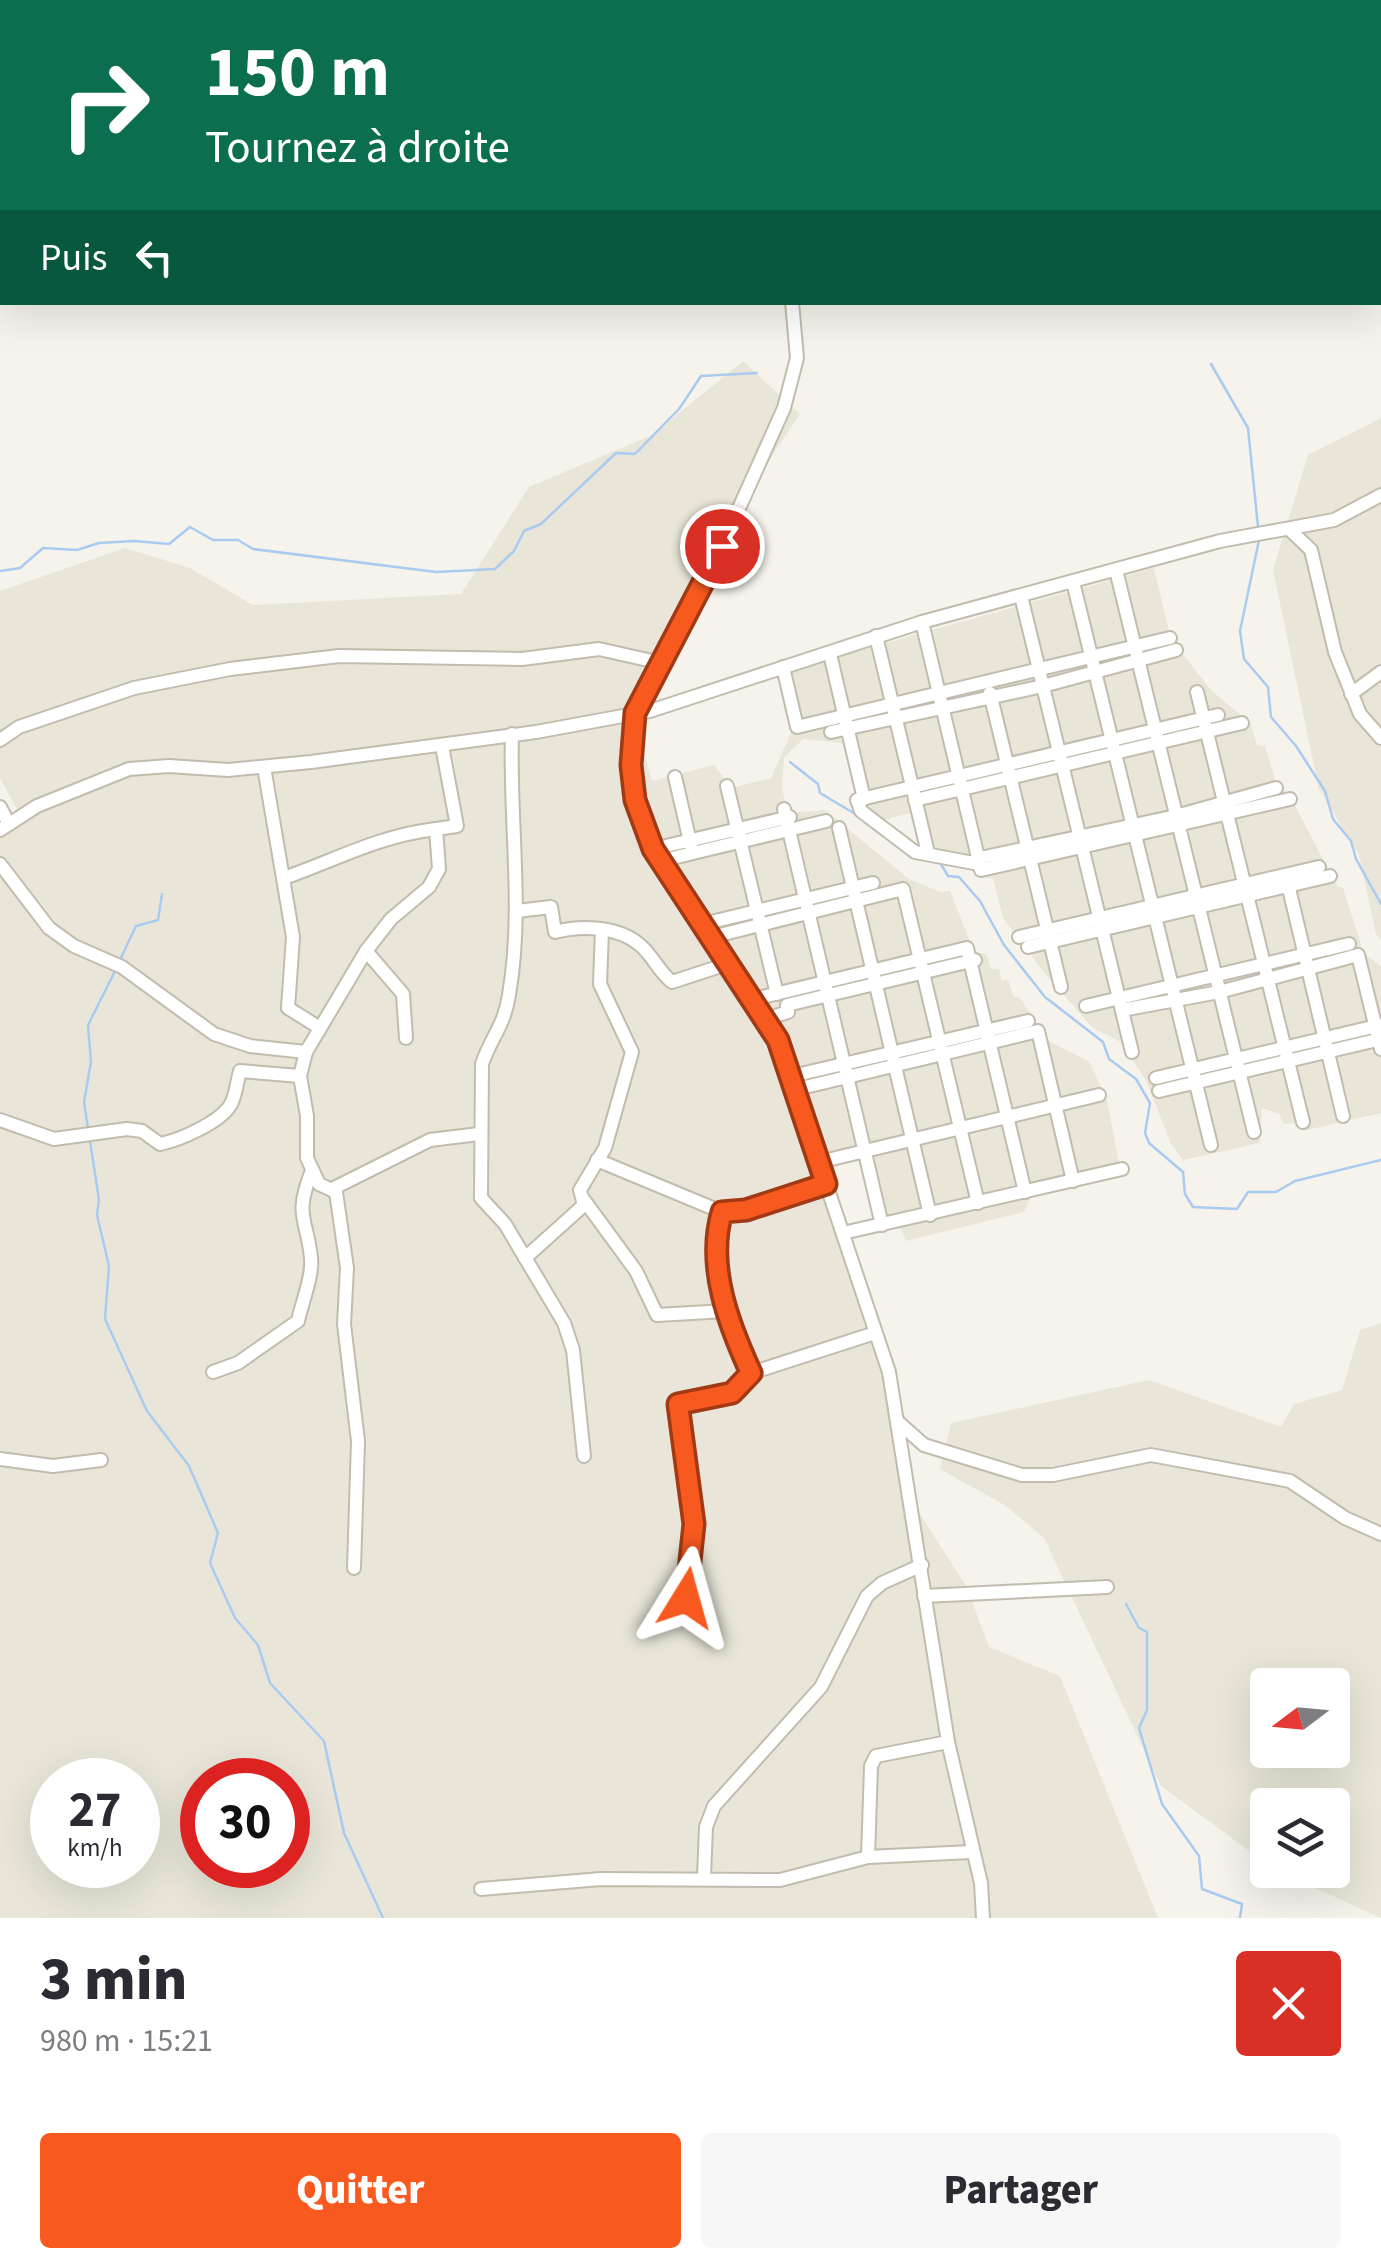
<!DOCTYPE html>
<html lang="fr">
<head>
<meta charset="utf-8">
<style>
  :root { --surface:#fff; --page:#f7f7f7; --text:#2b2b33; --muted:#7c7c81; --accent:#f8591f }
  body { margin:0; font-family:"Source Sans 3",sans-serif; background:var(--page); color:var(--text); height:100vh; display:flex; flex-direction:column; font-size:38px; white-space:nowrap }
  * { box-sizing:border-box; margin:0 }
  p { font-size:32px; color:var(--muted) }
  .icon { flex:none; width:55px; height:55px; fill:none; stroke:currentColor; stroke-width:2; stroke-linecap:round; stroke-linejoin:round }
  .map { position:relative; height:1918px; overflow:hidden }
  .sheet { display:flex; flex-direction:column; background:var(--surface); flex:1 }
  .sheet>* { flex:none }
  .guide { position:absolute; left:0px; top:0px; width:1382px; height:305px; box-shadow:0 10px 40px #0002; background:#0b6e4f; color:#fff; overflow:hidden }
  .needle { width:65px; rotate:254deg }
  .fabs { position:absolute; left:1250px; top:1668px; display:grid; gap:20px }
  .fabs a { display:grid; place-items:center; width:100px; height:100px; border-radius:10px; background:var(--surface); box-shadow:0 10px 40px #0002; font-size:50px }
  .speed { position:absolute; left:30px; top:1758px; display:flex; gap:20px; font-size:50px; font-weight:700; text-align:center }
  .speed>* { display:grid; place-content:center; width:130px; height:130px; border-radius:50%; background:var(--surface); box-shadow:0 10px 40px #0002; line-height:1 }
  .speed small { font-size:25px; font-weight:400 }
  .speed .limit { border:15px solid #d22; background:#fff; color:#111 }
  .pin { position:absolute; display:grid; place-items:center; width:85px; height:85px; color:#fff; margin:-42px; border:5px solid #fff; border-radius:50%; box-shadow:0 2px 10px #0007 }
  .me { position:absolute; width:110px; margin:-55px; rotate:8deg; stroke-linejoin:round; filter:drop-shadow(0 0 8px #0008) }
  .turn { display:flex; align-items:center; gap:35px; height:210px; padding:0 40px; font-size:45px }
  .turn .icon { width:130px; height:130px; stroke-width:2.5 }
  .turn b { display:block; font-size:70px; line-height:85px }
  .then { display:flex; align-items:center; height:95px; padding:0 40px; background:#0003; gap:20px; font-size:38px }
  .round { display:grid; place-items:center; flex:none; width:105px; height:105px; border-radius:10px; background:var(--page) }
  .head { display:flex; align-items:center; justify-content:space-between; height:170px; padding:0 40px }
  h1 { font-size:60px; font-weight:800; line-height:75px }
  .cta { display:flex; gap:20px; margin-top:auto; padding:20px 40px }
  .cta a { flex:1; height:115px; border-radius:10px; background:var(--accent); color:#fff; font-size:40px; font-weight:800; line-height:115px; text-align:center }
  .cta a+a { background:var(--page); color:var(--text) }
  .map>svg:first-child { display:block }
</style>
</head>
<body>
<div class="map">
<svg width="1381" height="1918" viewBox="0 0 1381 1918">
  <defs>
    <pattern id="cemetery-stones" width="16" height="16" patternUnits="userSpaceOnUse" patternTransform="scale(2.5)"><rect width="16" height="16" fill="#cbe9b4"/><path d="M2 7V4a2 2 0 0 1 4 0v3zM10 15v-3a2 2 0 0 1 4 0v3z" fill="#b0c99c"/></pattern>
  </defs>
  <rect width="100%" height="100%" fill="#f5f3eb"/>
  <g fill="#e9e6d9" fill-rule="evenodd">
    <path d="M743,361L800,414L770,459L739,522L695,627L633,699L625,749L643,822L672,901L785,1070L890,1360L913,1503L966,1586L989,1647L1060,1676L1158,1918H0V824L17,810L0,778V591L125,548L190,568L253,605L461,594L529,487L652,435ZM52,1780H138V1865H52ZM202,1780H288V1865H202Z"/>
    <path d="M1381,418V939L1376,934L1359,855L1319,789L1273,570L1308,455Z"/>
    <path d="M1154,568L1171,639L1211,690L1250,723L1257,745L1265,746L1276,783L1290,796L1337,886L1343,888L1364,954L1381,966V1113L1307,1130L1296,1123L1284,1124L1279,1114L1262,1108L1260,1143L1183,1160L1171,1144L1146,1080L1121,1042L1093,1028L1045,974L1003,918L993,878L988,879L980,863L964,866L924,846L915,812L883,820L864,806L849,744L803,739L784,758L782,787L787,813L825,810L909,879L940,892L950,891L975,954L986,953L991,969H999L1002,980H1008L1014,997L1020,998L1050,1042L1089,1061L1107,1100L1121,1174L1031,1196L1024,1212L906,1241L900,1227L881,1232L863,1157L824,1165L801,1081L763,1005L657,842L640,785L638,748L642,747L652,781L714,765L732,788L771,778L794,726L782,672Z"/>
    <path d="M1381,1323V1918L1276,1870H1332V1805H1268L1267,1864L1161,1786L1044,1538L1006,1506L940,1469L951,1423L1149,1380L1281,1427L1294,1404L1342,1390L1360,1330ZM1268,1685H1332V1750H1268Z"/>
  </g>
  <path fill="url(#cemetery-stones)" d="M0,0H190L2,2L0,91Z"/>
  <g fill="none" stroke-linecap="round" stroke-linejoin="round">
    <g stroke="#a9cbf0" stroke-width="2.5">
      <path d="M1211,364L1248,428L1258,527"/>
      <path d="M1259,540L1240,631L1244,659L1268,687L1271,717L1296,746L1325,791L1333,819L1351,841L1356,859L1381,904"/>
      <path d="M0,571L20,568L43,548L77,550L99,543L134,541L169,544L190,527L213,540H238L253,549L436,572L495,569L514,551L524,531L541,524L616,453L635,454L679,409L701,376L757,373"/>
      <path d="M790,762L818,784L820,793L857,815"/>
      <path d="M939,861L948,876L959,877L980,901L1004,945L1045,997L1103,1042L1109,1059L1136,1079L1150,1103L1145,1133L1149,1143L1183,1172L1185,1194L1193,1207L1237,1209L1248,1192H1276L1295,1181L1381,1160"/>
      <path d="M119,962L136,926L158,920L162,894"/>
      <path d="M88,1128L84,1102L91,1062L88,1025L116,969"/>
      <path d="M90,1141L99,1200L97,1215L109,1266L105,1319L147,1411L189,1466L218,1533L210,1563L235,1618L258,1645L270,1683L324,1741L344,1833L383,1918"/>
      <path d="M1126,1604L1139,1628L1147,1632V1710L1139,1728L1162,1804L1199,1856L1202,1889L1242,1904L1240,1918"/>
    </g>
    <g stroke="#c1bcad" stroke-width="16">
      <g id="minor">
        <path d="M537,0L538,2"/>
        <path d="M913,0L914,2"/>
        <path d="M362,2L363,0"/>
        <path d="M424,2V0"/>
        <path d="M619,2V0"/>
        <path d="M752,2V0"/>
        <path d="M1284,2L1285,0"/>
        <path d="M1380,120L1381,121"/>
        <path d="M792,302L797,358L784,408L722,546L635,713L631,765L635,799L653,849L778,1040L889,1372L948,1742L981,1883L983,1918"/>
        <path d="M1289,529L1311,550L1335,652L1360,714L1381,738"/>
        <path d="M1116,570L1254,1132"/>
        <path d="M1073,582L1211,1145"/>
        <path d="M1021,596L1132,1052"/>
        <path d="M922,622L981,870L1290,799"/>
        <path d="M876,636L928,853"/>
        <path d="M830,654L864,799"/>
        <path d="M783,667L797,727L1170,638"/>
        <path d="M1197,692L1303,1122"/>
        <path d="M990,693L1061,987"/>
        <path d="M1351,694L1381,672"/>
        <path d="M831,732L1043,686L1176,650"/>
        <path d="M512,734C509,821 524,908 509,995C504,1027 491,1037 482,1064L481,1198L505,1224L564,1323L573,1350L584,1456"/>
        <path d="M0,740L19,727L134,688L230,669L339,656L522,659L599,649L661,663"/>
        <path d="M264,767L293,937L288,1008L320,1028"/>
        <path d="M675,777L691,846"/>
        <path d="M727,786L777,994"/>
        <path d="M915,800L1242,723"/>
        <path d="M0,807L9,824"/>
        <path d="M784,809L882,1225"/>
        <path d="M839,828L930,1215"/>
        <path d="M0,830L37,806L129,769L169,766L228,770L311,762L536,732L650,711L922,622L1220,541L1334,520L1381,495"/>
        <path d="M653,849L790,817"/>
        <path d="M980,858L1176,816L1276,788"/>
        <path d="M660,861L826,821"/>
        <path d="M0,864L49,928L74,946L122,967L214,1034L250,1046L306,1052"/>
        <path d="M979,864L915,852L861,811L857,800L1218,715"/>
        <path d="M284,878C338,859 378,836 436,829"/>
        <path d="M1287,880L1343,1116"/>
        <path d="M517,911L551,907L555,932C581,925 618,926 640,945C653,956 659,972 672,982L730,963"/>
        <path d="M703,924L873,883"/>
        <path d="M712,937L903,889L978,1203"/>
        <path d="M1019,937L1319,867"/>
        <path d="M1028,947L1330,876"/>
        <path d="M366,951L403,994L406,1038"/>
        <path d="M754,999L967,948L1025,1192"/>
        <path d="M1086,1006L1349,944"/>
        <path d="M1122,1010L1219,992L1358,955L1381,1049"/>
        <path d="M766,1019L788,1012L787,1005L975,960"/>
        <path d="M792,1076L1028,1021"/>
        <path d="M1156,1078L1381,1025"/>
        <path d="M797,1089L1038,1031L1073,1181"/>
        <path d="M1159,1091L1381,1039"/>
        <path d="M0,1120L54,1139L127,1129L142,1131L160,1144C180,1140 221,1122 231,1104C236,1095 237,1081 240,1071L300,1076"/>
        <path d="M597,1160L722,1212L746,1210L826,1184"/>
        <path d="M819,1162L1099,1095"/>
        <path d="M334,1188L430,1140L479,1134"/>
        <path d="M584,1200L636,1271L657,1315L726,1311"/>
        <path d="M722,1212C706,1266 729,1325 751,1373"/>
        <path d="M843,1233L1122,1169"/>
        <path d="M525,1258L584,1205L580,1190L605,1148L632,1052L600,984L602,930"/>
        <path d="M213,1372L238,1363L298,1321C302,1302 313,1276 311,1258C307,1218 294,1217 311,1173"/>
        <path d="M897,1421L924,1445L1022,1475H1053L1151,1455L1290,1481L1345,1518L1381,1534"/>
        <path d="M0,1459L53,1466L101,1460"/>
        <path d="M354,1568L358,1441L344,1324L347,1268L336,1192L319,1184L307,1158V1116L300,1076L306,1052L366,951L391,919L429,887L439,869L436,829L457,826L442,746"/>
        <path d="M924,1596L1107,1587"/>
        <path d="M686,1598L695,1524L677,1404L714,1400L732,1393L751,1373L875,1333"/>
        <path d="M868,1857L871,1766L876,1756L948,1742"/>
        <path d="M704,1876L706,1827L714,1806L821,1687L867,1596L882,1583L922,1565"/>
        <path d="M481,1889L601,1879L780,1880L868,1857L971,1852"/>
      </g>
    </g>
    <use href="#minor" stroke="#fff" stroke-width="12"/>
  </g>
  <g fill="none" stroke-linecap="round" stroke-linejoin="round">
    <g stroke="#a13a14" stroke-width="25">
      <path id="route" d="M686,1598L694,1524L678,1404L732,1393L751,1373C729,1325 706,1266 722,1212L746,1210L826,1184L778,1040L653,849L635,800L631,765L635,713L722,546"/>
    </g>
    <use href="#route" stroke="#f8591f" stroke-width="18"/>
  </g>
</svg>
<div class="fabs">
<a><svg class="needle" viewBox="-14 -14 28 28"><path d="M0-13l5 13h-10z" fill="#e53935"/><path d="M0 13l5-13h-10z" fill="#7c7c81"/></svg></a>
<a><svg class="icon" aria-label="layers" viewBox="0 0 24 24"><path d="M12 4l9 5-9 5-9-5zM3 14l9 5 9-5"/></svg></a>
</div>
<div class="speed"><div>27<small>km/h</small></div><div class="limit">30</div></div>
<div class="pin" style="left:722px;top:546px;background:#d93025"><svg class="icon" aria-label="arrive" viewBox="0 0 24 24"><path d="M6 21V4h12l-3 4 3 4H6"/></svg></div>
<svg class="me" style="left:686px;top:1598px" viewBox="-20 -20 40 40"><path d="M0-17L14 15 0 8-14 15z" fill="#f8591f" stroke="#fff" stroke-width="4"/></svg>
<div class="guide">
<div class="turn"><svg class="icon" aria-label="right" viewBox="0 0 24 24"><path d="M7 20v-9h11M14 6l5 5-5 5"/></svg><div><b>150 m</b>Tournez à droite</div></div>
<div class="then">Puis<svg class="icon" aria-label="left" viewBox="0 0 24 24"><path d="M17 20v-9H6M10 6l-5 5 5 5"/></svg></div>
</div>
</div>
<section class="sheet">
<div class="head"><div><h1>3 min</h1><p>980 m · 15:21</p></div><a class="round" style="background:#d93025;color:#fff"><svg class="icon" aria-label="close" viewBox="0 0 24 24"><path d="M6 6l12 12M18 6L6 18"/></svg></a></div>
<div class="cta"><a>Quitter</a><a>Partager</a></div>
</section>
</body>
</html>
